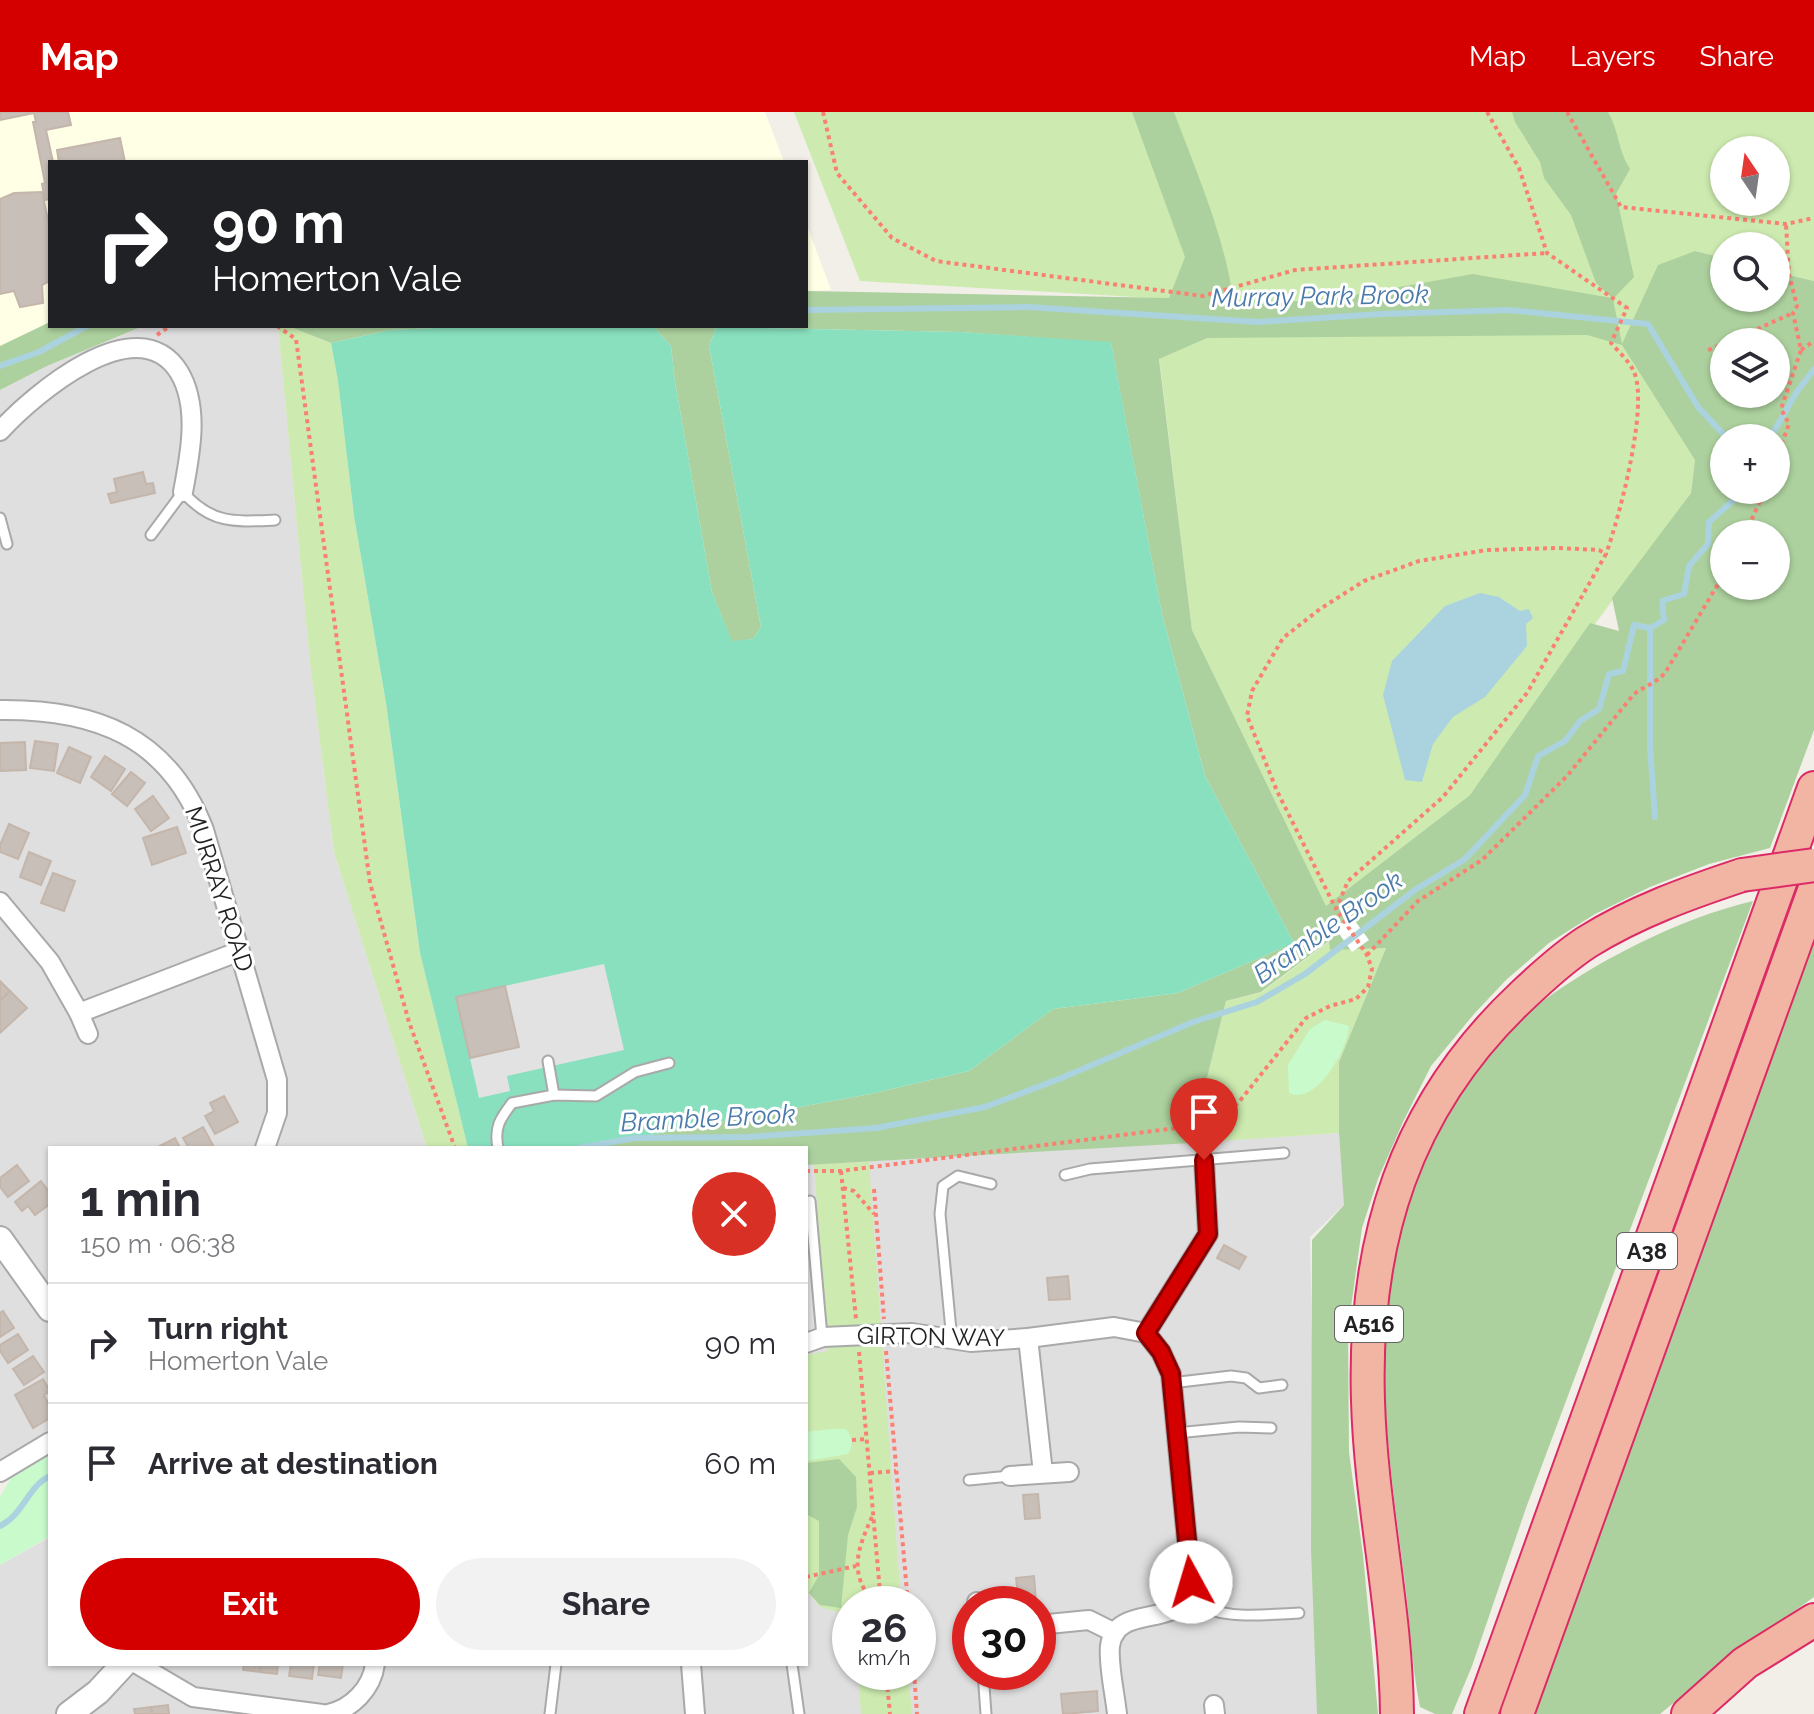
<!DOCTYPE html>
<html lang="en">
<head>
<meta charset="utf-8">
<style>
  :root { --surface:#fff; --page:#f2f2f3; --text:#2b2b33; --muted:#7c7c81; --line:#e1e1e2; --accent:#d40000 }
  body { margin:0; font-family:Raleway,sans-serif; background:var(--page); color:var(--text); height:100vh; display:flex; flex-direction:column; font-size:30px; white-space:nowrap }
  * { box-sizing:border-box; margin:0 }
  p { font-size:26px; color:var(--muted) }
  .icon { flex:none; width:44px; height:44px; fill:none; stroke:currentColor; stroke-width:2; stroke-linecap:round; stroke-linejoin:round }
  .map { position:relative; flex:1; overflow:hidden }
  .panel { position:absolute; left:48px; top:1034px; width:760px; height:520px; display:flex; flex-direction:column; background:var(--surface); border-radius:0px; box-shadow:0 2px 6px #0004 }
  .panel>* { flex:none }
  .hud { position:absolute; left:48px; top:48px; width:760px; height:168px; border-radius:0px; box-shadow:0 2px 6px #0004; background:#202124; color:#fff; overflow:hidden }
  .needle { width:52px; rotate:347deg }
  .fabs { position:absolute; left:1710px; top:24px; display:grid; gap:16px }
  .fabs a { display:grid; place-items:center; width:80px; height:80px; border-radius:50%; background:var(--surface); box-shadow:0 2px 6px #0004; font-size:40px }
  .speed { position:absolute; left:832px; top:1474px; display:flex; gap:16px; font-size:40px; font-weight:700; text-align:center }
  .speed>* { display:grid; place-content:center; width:104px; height:104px; border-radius:50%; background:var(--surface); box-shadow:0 2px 6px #0004; line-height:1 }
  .speed small { font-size:20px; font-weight:400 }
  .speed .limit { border:12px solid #d22; background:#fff; color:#111 }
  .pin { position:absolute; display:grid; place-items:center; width:68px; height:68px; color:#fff; margin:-82px -34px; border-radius:50% 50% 50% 0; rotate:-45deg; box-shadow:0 0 8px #0007 }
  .pin .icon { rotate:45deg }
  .me { position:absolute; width:88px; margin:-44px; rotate:354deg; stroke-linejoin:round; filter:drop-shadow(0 0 6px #0008) }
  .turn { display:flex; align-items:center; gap:28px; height:168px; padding:0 32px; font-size:36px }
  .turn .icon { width:104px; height:104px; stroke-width:2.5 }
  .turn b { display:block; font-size:56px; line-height:68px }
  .round { display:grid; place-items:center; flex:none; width:84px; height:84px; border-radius:42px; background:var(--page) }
  .summary { display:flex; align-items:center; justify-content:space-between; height:136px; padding:0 32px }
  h1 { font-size:48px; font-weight:700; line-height:60px }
  .cta { display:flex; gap:16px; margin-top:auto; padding:16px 32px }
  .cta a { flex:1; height:92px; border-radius:48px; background:var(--accent); color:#fff; font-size:32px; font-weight:700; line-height:92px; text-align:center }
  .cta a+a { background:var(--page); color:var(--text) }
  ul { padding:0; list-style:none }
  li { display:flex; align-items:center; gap:24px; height:120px; padding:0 32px; border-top:2px solid var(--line) }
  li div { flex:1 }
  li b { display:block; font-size:30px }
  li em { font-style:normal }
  header { display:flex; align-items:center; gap:48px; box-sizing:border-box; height:112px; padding:0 40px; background:var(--accent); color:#fff }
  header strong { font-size:38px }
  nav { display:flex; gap:44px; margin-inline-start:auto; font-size:28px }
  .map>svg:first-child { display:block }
</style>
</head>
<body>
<header>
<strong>Map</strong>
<nav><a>Map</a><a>Layers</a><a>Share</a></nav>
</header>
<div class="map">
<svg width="1814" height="1602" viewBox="0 0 1814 1602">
  <rect width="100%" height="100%" fill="#f2efe9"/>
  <g fill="#e0dfdf" fill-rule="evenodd">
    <path d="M143,214H278L310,550L334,740L427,1036H50V1337L0,1368V278L47,254Z"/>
    <path d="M1339,1021L1345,1092L1310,1125L1319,1602H0V1453L50,1425V1552H806V1053ZM850,1492H918V1560H850ZM970,1492H1038V1560H970Z"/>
  </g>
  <g fill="#ffffe5">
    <path d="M0,0H765L784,50H50V210L0,234Z"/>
    <path d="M806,111L831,178L806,179Z"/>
  </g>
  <g fill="#cdebb0" fill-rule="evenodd">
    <path d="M794,0H1814V169L1776,160V134H1724V146L1695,139V348L1691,381L1470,683L1326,795L1192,518L1152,186L860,169ZM1724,38H1776V90H1724Z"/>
    <path d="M278,214H288L331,231L338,269L354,404L386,591L420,841L468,1036H427L334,740L310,550Z"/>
    <path d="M1330,829L1331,837L1386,836L1339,950V1021L1191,1031L1226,889L1262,880Z"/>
    <path d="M869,1050L901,1492H850V1503L820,1495L809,1481L806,1482V1243L828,1239L814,1052Z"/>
    <path d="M858,1560H908L912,1602H861Z"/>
  </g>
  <g fill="#add19e" fill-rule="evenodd">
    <path d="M1132,0H1174C1196,59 1225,125 1233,187L1314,190L1473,162L1612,186L1596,171L1571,103L1544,66L1540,50L1515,10L1512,0H1608C1619,18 1618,39 1630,57L1616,82L1634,165L1613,187L1622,232L1658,153L1695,139L1724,146V186H1776V160L1814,169V618L1770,736L1709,752L1650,775L1595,802L1549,831L1506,868L1474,902L1431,954L1403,1010L1378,1067L1362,1116L1348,1217L1349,1340L1363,1443L1378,1602H1317L1311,1437L1312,1128L1344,1093L1339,1021V950L1386,836L1330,838L1329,829L1261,880L1226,889L1191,1031L806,1053V1036H580L870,982L969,959L1053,897L1178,881L1294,831L1205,664L1162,502L1111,231L960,220L716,215L709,234L761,515L753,527L732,530L712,480L675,270L671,234L653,214H806V179L1169,186L1185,145ZM1587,223L1622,233L1695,348L1691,381L1612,486L1619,519L1590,511L1470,683L1326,794L1192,518L1159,247L1207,226ZM1724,230H1776V282H1724ZM1724,326H1776V378H1724ZM1724,422H1776V474H1724Z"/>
    <path d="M50,210V214H143L47,254L0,278V234Z"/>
    <path d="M288,214H480L390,218L331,231Z"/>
    <path d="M1753,789L1526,1396L1472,1554L1452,1602H1435L1420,1595C1411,1551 1410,1507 1404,1463C1397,1411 1390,1359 1386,1306C1384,1283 1381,1257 1382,1233C1390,1124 1427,1011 1502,929C1512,919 1521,906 1531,898C1591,851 1680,806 1753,789Z"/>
    <path d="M1814,822V1485L1726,1548L1660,1602H1534Z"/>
    <path d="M839,1347L856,1365L857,1395L848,1423L841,1496L820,1493L809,1481L819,1463V1409L806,1402V1351Z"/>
  </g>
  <g fill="#c8facc">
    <path d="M1325,908L1349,914C1348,937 1316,994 1289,981L1288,953L1310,917Z"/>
    <path d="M832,1317H846C853,1326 853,1332 848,1342L806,1349V1320Z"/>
    <path d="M50,1338V1424L0,1453V1385L16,1357Z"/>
  </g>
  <path fill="#88e0be" d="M480,214H653L671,234L675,270L712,480L732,529L753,527L761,515L709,234L716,215L960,220L1111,230L1162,502L1205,664L1294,831L1178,881L1053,897L969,959L870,982L580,1036H468L420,841L386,591L354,404L338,269L331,231L390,218Z"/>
  <path fill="#e2e2e2" d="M604,852L624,938L507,964L510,979L479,986L470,946L518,935L505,874Z"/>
  <path fill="#aad3df" d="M1480,481L1499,485L1520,499L1529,497L1533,506L1526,512L1527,534L1485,585L1453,605L1433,632L1422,670L1405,668L1383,583L1392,549L1445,494Z"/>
  <path fill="#fff" d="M1352,805L1369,828L1352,840L1335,816Z"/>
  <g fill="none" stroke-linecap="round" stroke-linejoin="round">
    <g stroke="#aad3df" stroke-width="6">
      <path d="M806,198L1028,195L1258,210L1381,202L1509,198L1648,212L1698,295L1727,326"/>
      <path d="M0,254L39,240L87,214"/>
      <path d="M1770,326L1796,281L1814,257"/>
      <path d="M1650,516V634L1655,705"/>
      <path d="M578,1036L635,1026L749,1025L876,1016L985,995L1064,965L1193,910L1257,890L1305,862L1415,778L1465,747L1525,683L1538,644L1565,629L1580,609L1599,597L1609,562L1623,559L1634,513L1650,516L1664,508L1662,489L1684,482L1689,454L1708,432L1709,410L1745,378"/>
      <path d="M0,1414C24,1402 28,1374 50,1364"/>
    </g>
  </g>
  <g fill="#c7bfb8" stroke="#c4b6ab" stroke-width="2">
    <path d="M0,0H68L71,13L46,18L53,50H50V87L45,88L42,72L45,71L33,10H36L34,1L0,8Z"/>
    <path d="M120,26L125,50H59L57,38Z"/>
    <path d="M42,80L50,117V169L42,173L43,191L20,195L14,179L0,182V87L14,81Z"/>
    <path d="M143,360L146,372L153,371L155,381L111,391L108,382L117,380L114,367Z"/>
    <path d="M35,629L58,632L54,659L30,656Z"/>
    <path d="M25,630L26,658L0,659V631Z"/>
    <path d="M69,635L91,645L80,671L57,661Z"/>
    <path d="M105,644L125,657L111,679L91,665Z"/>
    <path d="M131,660L145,671L127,694L112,682Z"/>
    <path d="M153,684L169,706L151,719L135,697Z"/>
    <path d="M9,712L29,721L18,747L0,740V733Z"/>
    <path d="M177,715L186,741L152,753L143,726Z"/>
    <path d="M29,740L51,749L41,773L20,765Z"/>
    <path d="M53,761L75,769L64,799L41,791Z"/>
    <path d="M0,869L10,879L0,889Z"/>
    <path d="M505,874L519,935L470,946L456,885Z"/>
    <path d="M10,879L27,896L0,921V889Z"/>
    <path d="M224,984L238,1010L215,1022L205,1004L214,999L210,991Z"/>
    <path d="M203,1015L214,1035L189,1036L183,1026Z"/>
    <path d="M175,1026L180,1036H156Z"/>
    <path d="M17,1053L29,1069L8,1085L0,1075V1066Z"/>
    <path d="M41,1069L50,1081V1092L35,1103L28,1094L22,1099L15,1090Z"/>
    <path d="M1224,1133L1246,1145L1239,1157L1217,1146Z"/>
    <path d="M1068,1164L1070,1187L1049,1188L1047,1166Z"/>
    <path d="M3,1199L14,1216L0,1225V1201Z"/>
    <path d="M18,1222L28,1238L8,1251L0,1239V1233Z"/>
    <path d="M33,1244L44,1260L24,1273L13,1257Z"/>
    <path d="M43,1267L50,1279L44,1283L50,1295V1306L33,1316L15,1283Z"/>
    <path d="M1038,1382L1040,1406L1025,1407L1023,1383Z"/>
    <path d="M1034,1464L1036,1490L1019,1492L1016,1466Z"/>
    <path d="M244,1552H261L260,1560L243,1558Z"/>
    <path d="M261,1552H278L277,1562L260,1560Z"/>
    <path d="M291,1552H314L312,1567L289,1564Z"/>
    <path d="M320,1552H343L341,1566L318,1563Z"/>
    <path d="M1097,1579L1098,1599L1063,1602L1061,1582Z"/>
    <path d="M168,1593L169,1602H152L151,1595Z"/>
    <path d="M151,1595L152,1602H135L134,1597Z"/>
  </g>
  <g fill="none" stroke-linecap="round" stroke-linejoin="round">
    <g stroke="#a9a9a9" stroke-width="13">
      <g id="service">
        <path d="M0,406L7,432"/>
        <path d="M151,423L183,380C211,412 234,410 275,408"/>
        <path d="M548,949L554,983"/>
        <path d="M498,1036C494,1015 500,1007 512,991L554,983L596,984L635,960L669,951"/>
        <path d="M1065,1063L1090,1057L1284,1041"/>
        <path d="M810,1089L822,1225"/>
        <path d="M952,1229L940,1102L943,1074L958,1064L991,1072"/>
        <path d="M1171,1271L1231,1264L1246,1266L1259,1276L1282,1273"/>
        <path d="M1176,1321L1239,1315L1271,1316"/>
        <path d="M969,1368L1010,1364"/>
        <path d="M1185,1487C1224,1509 1256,1503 1299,1501"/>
        <path d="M792,1552L799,1602"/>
        <path d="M983,1560L986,1602"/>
        <path d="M550,1602L556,1552"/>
      </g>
    </g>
    <g stroke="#a9a9a9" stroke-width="22">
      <g id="minor">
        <path d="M0,319C32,284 137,193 179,260C200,295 190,343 183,380"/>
        <path d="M0,598C95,597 168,624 204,718L277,968V1001L265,1036"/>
        <path d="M0,790L50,850L79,901L240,839"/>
        <path d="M79,901L88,922"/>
        <path d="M1146,1221L1208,1122L1204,1048"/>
        <path d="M1028,1226L1043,1361"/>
        <path d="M806,1231L823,1225L912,1221L971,1230L1028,1226L1114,1215L1146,1221L1161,1240L1171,1262L1191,1470C1189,1475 1188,1483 1185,1488C1166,1513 1115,1495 1110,1534C1108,1553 1115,1582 1117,1602"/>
        <path d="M0,1360L50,1330"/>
        <path d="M1010,1364L1069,1360"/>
        <path d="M977,1490L978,1492"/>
        <path d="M1038,1513L1089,1508L1115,1521"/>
        <path d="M137,1552L193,1585L322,1602"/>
        <path d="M691,1552L695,1602"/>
        <path d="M1214,1593L1215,1602"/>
        <path d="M328,1602C352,1597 372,1576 375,1552"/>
      </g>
    </g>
    <g stroke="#a9a9a9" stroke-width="28">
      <g id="tertiary">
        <path d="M0,1127L50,1197"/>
        <path d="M69,1602L98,1580L124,1552"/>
      </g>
    </g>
    <g stroke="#dc2a67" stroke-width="36">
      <g id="trunk">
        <path d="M1397,1602C1396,1497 1371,1394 1368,1289C1363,1130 1404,995 1522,884C1542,865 1564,845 1587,830C1635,800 1688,781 1742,763"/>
        <path d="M1481,1602L1814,676"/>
        <path d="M1517,1602L1814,779"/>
        <path d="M1688,1602L1745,1551L1814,1508"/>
      </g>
    </g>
    <g stroke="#fa8072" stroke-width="4" stroke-dasharray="4 4" stroke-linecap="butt">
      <path d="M823,0L837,61L892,126L936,149L1203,184L1295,158L1547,141"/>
      <path d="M1487,0L1519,56L1547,141L1627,196L1611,231C1618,239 1630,250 1634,260C1649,294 1619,406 1606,442"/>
      <path d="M1567,0L1621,95L1786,112L1814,106"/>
      <path d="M277,214L296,227L370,771L409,910L455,1036"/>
      <path d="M157,223L170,214"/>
      <path d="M1728,230L1793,201"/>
      <path d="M1708,238L1724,232"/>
      <path d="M1801,238L1814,229"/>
      <path d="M1776,347L1789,312L1781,297L1801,238L1793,201L1797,194L1789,163L1786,112"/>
      <path d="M1745,422L1765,378"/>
      <path d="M1367,843L1418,789L1482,748L1567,664L1634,582C1645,574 1656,571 1665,561L1724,462"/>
      <path d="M806,1059H841L1185,1015L1205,1018L1239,990L1306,906L1330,894L1356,887L1368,875L1372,857L1367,843L1336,797L1348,769L1443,685L1527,581L1606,442L1599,438L1557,436L1487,438L1419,449L1364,469L1320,497L1283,526L1252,579L1247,604L1277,679L1336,797"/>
      <path d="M841,1059L856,1207"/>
      <path d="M843,1076L854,1079L874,1102"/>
      <path d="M874,1077L884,1207"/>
      <path d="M886,1239L908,1492"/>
      <path d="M859,1240L881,1492"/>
      <path d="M852,1328L867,1327"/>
      <path d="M870,1361L896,1359"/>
      <path d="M872,1405C857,1438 848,1462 875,1492"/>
      <path d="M806,1465L856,1454"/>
      <path d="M886,1560L890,1602"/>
      <path d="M914,1560L917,1602"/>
    </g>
    <use href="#service" stroke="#fff" stroke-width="9"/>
    <use href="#minor" stroke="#fff" stroke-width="18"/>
    <use href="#tertiary" stroke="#fff" stroke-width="24"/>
    <use href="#trunk" stroke="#f2b4a3" stroke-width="32"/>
    <g stroke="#dc2a67" stroke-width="36" stroke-linecap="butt">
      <path id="trunk-bridge" d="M1742,763L1814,753"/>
    </g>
    <use href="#trunk-bridge" stroke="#f2b4a3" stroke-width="32"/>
  </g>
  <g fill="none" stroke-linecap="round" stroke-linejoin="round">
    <g stroke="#8a0000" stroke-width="20">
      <path id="route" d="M1191,1470L1171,1262L1161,1240L1146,1221L1208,1122L1204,1048"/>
    </g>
    <use href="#route" stroke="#d40000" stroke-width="14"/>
  </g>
  <g text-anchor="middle" stroke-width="6" stroke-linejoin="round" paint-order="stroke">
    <g fill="#fff" stroke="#646464" stroke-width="2">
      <rect x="1617" y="1121" width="60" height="36" rx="6"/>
      <rect x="1335" y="1194" width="68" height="36" rx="6"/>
    </g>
    <g font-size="22" font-weight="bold" fill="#222">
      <text x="1647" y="1147">A38</text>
      <text x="1369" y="1220">A516</text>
    </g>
    <g font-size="24" fill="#222" stroke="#fff">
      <text transform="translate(219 777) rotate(72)" y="8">MURRAY ROAD</text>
      <text transform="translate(931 1225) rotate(1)" y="8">GIRTON WAY</text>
    </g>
    <g font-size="26" font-style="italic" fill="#4a7aab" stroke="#fff">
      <text transform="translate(1320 184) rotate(-1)" y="9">Murray Park Brook</text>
      <text transform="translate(1328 815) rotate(-35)" y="9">Bramble Brook</text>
      <text transform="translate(708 1006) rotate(-3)" y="9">Bramble Brook</text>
    </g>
  </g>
</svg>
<div class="fabs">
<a><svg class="needle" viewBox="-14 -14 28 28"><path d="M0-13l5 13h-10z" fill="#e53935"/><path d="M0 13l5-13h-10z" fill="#7c7c81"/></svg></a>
<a><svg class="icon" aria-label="search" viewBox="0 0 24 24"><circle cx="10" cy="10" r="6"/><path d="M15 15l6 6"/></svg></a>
<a><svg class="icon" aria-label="layers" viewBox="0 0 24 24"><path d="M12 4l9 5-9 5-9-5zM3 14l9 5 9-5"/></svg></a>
<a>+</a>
<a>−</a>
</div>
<div class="speed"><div>26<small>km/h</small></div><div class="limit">30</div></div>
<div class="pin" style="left:1204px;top:1048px;background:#d93025"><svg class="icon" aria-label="arrive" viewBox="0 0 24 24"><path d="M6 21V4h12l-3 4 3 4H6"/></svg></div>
<svg class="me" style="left:1191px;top:1470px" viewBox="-20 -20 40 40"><circle r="19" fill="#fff"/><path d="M0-13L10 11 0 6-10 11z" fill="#d40000"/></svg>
<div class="hud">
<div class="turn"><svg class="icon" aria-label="right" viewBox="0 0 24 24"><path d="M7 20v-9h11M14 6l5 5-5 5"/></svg><div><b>90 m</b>Homerton Vale</div></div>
</div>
<section class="panel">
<div class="summary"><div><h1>1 min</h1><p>150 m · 06:38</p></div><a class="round" style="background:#d93025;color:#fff"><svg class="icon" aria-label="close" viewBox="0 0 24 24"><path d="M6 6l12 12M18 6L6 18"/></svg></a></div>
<ul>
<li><svg class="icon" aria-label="right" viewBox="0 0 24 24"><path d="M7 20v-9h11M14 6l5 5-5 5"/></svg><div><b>Turn right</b><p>Homerton Vale</p></div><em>90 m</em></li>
<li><svg class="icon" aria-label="arrive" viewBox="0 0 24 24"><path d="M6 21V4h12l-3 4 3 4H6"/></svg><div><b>Arrive at destination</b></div><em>60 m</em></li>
</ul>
<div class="cta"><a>Exit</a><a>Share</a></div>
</section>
</div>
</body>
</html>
